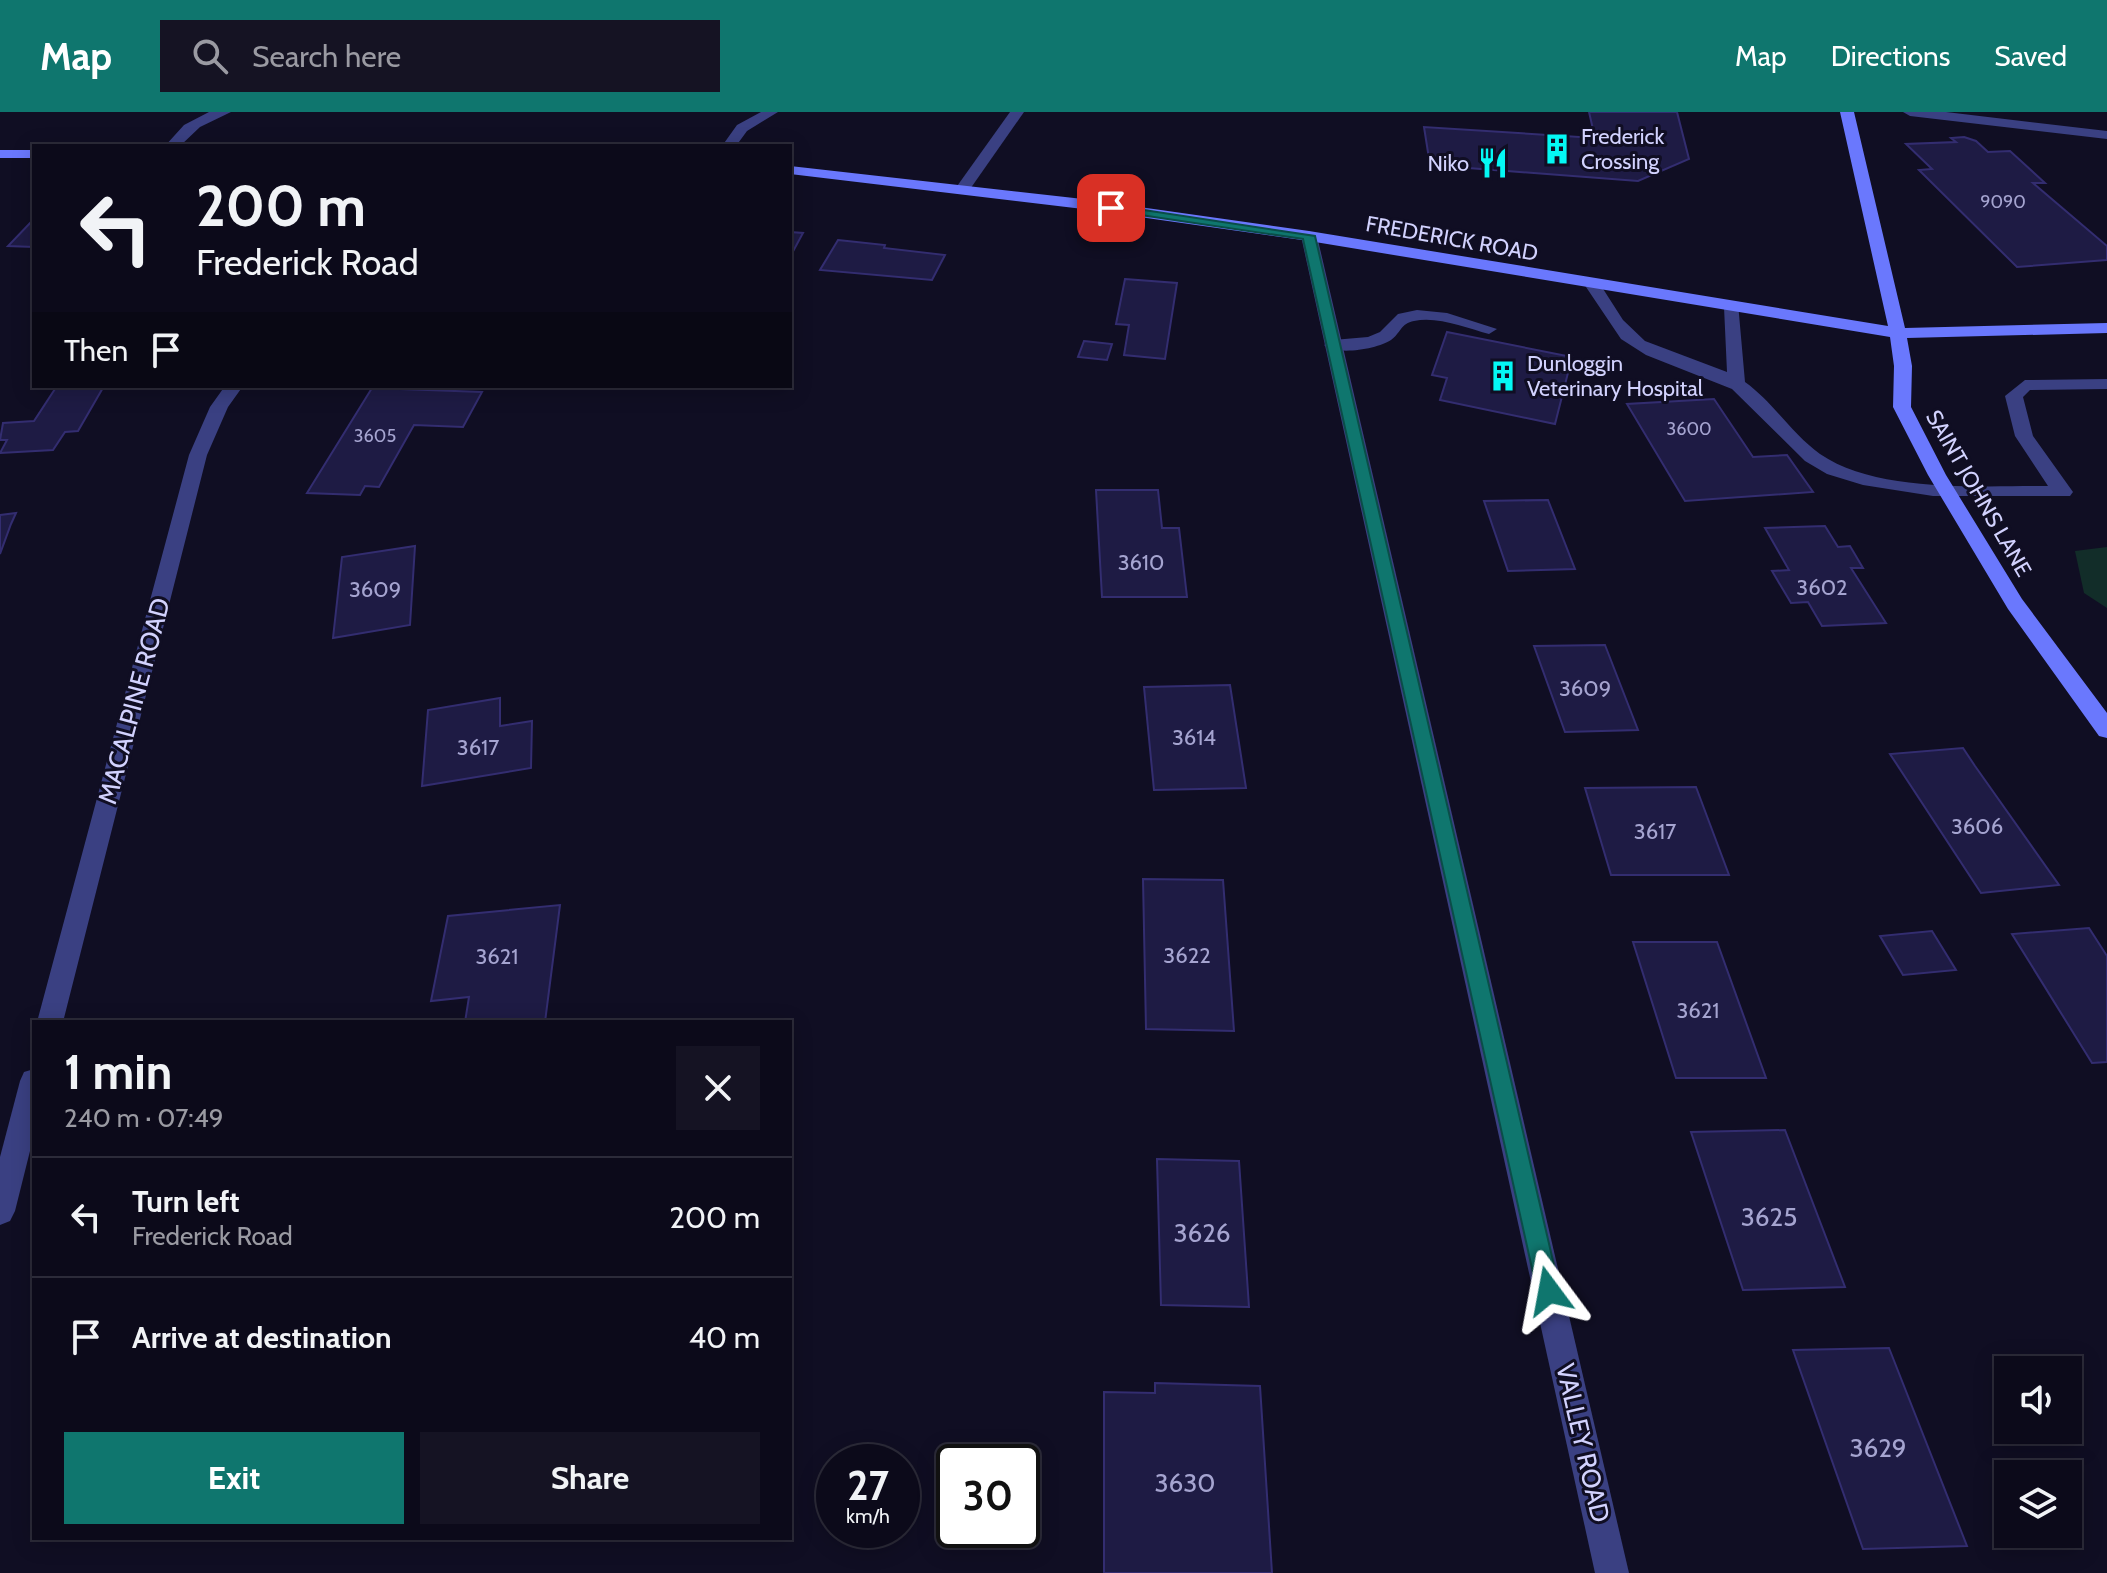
<!DOCTYPE html>
<html lang="en">
<head>
<meta charset="utf-8">
<style>
  :root { --surface:#0c0a1a; --page:#151323; --text:#f1f3f6; --muted:#9a9aa2; --line:#2c2b39; --accent:#0f766e }
  body { margin:0; font-family:Cabin,sans-serif; background:var(--page); color:var(--text); height:100vh; display:flex; flex-direction:column; font-size:30px; white-space:nowrap }
  * { box-sizing:border-box; margin:0 }
  p { font-size:26px; color:var(--muted) }
  .icon { flex:none; width:44px; height:44px; fill:none; stroke:currentColor; stroke-width:2; stroke-linecap:round; stroke-linejoin:round }
  .map { position:relative; flex:1; overflow:hidden }
  .drawer { position:absolute; left:32px; top:908px; width:760px; height:520px; display:flex; flex-direction:column; background:var(--surface); border-radius:0px; box-shadow:0 4px 20px #0003,0 0 0 2px var(--line) }
  .drawer>* { flex:none }
  .hud { position:absolute; left:32px; top:32px; width:760px; height:244px; border-radius:0px; box-shadow:0 4px 20px #0003,0 0 0 2px var(--line); background:#0c0a1a; color:var(--text); overflow:hidden }
  .tools { position:absolute; left:1994px; top:1244px; display:grid; gap:16px }
  .tools a { display:grid; place-items:center; width:88px; height:88px; border-radius:0px; background:var(--surface); box-shadow:0 4px 20px #0003,0 0 0 2px var(--line); font-size:40px }
  .speed { position:absolute; left:816px; top:1332px; display:flex; gap:16px; font-size:40px; font-weight:700; text-align:center }
  .speed>* { display:grid; place-content:center; width:104px; height:104px; border-radius:50%; background:var(--surface); box-shadow:0 4px 20px #0003,0 0 0 2px var(--line); line-height:1 }
  .speed small { font-size:20px; font-weight:400 }
  .speed .limit { border:4px solid #111; border-radius:12px; background:#fff; color:#111 }
  .pin { position:absolute; display:grid; place-items:center; width:68px; height:68px; color:#fff; margin:-34px; border-radius:16px; box-shadow:0 4px 12px #0006 }
  .me { position:absolute; width:88px; margin:-44px; rotate:347deg; stroke-linejoin:round; filter:drop-shadow(0 0 6px #0008) }
  .turn { display:flex; align-items:center; gap:28px; height:168px; padding:0 32px; font-size:36px }
  .turn .icon { width:104px; height:104px; stroke-width:2.5 }
  .turn b { display:block; font-size:56px; line-height:68px }
  .then { display:flex; align-items:center; height:76px; padding:0 32px; background:#0003; gap:16px; font-size:30px }
  .round { display:grid; place-items:center; flex:none; width:84px; height:84px; border-radius:0px; background:var(--page) }
  .headline { display:flex; align-items:center; justify-content:space-between; height:136px; padding:0 32px }
  h1 { font-size:48px; font-weight:800; line-height:60px }
  .cta { display:flex; gap:16px; margin-top:auto; padding:16px 32px }
  .cta a { flex:1; height:92px; border-radius:0px; background:var(--accent); color:#fff; font-size:32px; font-weight:800; line-height:92px; text-align:center }
  .cta a+a { background:var(--page); color:var(--text) }
  ul { padding:0; list-style:none }
  li { display:flex; align-items:center; gap:24px; height:120px; padding:0 32px; border-top:2px solid var(--line) }
  li div { flex:1 }
  li b { display:block; font-size:30px }
  li em { font-style:normal }
  header { display:flex; align-items:center; gap:48px; box-sizing:border-box; height:112px; padding:0 40px; background:var(--accent); color:#fff }
  header strong { font-size:38px }
  nav { display:flex; gap:44px; margin-inline-start:auto; font-size:28px }
  .search { width:560px; height:72px; background:var(--page); display:flex; align-items:center; gap:20px; box-sizing:border-box; padding:0 28px; border-radius:0px; color:var(--muted); font-size:30px }
  .map>svg:first-child { display:block }
</style>
</head>
<body>
<header>
<strong>Map</strong>
<div class="search"><svg class="icon" aria-label="search" viewBox="0 0 24 24"><circle cx="10" cy="10" r="6"/><path d="M15 15l6 6"/></svg>Search here</div>
<nav><a>Map</a><a>Directions</a><a>Saved</a></nav>
</header>
<div class="map">
<svg width="2107" height="1461" viewBox="0 0 2107 1461">
  <rect width="100%" height="100%" fill="#100e23"/>
  <path fill="#122d29" d="M2107,435V496L2084,481L2075,439Z"/>
  <g fill="#1e1b44" stroke="#332d70" stroke-width="2">
    <path d="M1589,0H1677L1689,47L1638,69L1430,53L1424,15L1595,26Z"/>
    <path d="M1964,25L1976,29L1988,40L2010,39L2045,71H2033L2107,134V148L2017,155L1919,58L1932,57L1906,32L1956,30L1951,26Z"/>
    <path d="M33,108L34,135L8,134Z"/>
    <path d="M790,120L803,121L790,145Z"/>
    <path d="M838,128L885,133L884,136L945,143L932,168L820,158Z"/>
    <path d="M1125,167L1177,171L1165,247L1124,243L1129,213L1116,212Z"/>
    <path d="M1447,220L1572,245L1555,312L1440,288L1447,266L1432,263Z"/>
    <path d="M1084,229L1112,232L1107,248L1078,245Z"/>
    <path d="M104,274L78,319L65,320L53,338L0,341L7,328H0L3,311L34,309L55,277Z"/>
    <path d="M372,276L482,280L463,315L414,313L379,375L365,374L360,383L307,381Z"/>
    <path d="M1714,287L1753,345L1787,343L1813,380L1685,389L1627,292Z"/>
    <path d="M1096,378H1158L1162,416H1179L1187,485H1102Z"/>
    <path d="M1548,388L1575,457L1508,459L1484,389Z"/>
    <path d="M16,401L11,412L0,442V403Z"/>
    <path d="M1825,414L1838,435L1850,434L1863,456H1851L1886,511L1822,514L1808,490L1791,491L1772,459L1789,458L1765,416Z"/>
    <path d="M415,434L410,513L333,526L342,445Z"/>
    <path d="M1605,533L1638,618L1565,620L1534,534Z"/>
    <path d="M1230,573L1246,676L1154,678L1144,575Z"/>
    <path d="M500,586V614L532,609L531,656L422,674L428,598Z"/>
    <path d="M1963,636L1975,654L2059,773L1981,781L1890,642Z"/>
    <path d="M1696,675L1729,763H1611L1585,676Z"/>
    <path d="M1143,767L1223,768L1234,919L1146,917Z"/>
    <path d="M560,793L545,910H465L469,885L431,889L448,804Z"/>
    <path d="M2089,816L2107,844V950L2092,951L2012,822Z"/>
    <path d="M1932,819L1956,858L1903,863L1880,824Z"/>
    <path d="M1633,830H1717L1766,966H1676Z"/>
    <path d="M1785,1018L1845,1175L1743,1178L1691,1020Z"/>
    <path d="M1157,1047L1239,1049L1249,1195L1161,1193Z"/>
    <path d="M1889,1236L1967,1434L1863,1437L1793,1238Z"/>
    <path d="M1155,1271L1260,1274L1272,1461H1104V1280L1155,1281Z"/>
  </g>
  <g fill="none" stroke-linecap="round" stroke-linejoin="round">
    <g fill="#3a4082" fill-rule="evenodd">
      <path d="M209,0H231L200,15L180,34H165L184,13Z"/>
      <path d="M761,0H778L747,19L736,34H722L737,13Z"/>
      <path d="M1010,0H1024L968,80H958L955,77Z"/>
      <path d="M1903,0H1946L2107,19V27L1910,4Z"/>
      <path d="M1592,167L1598,169L1623,208L1645,229L1727,260L1724,195L1726,191H1738L1745,270C1773,290 1792,322 1820,342C1877,381 1981,374 2048,374L2015,324L2005,284L2025,268L2107,267V277L2030,278L2023,285L2033,324L2073,380L2070,384H1933L1863,373L1827,362L1805,349L1732,277L1646,243L1621,227L1584,172Z"/>
      <path d="M1417,198L1447,201L1497,217L1489,222C1466,216 1438,204 1414,209C1401,211 1400,222 1391,228C1378,237 1336,244 1324,233L1333,228L1368,225L1380,220L1398,202Z"/>
    </g>
    <g fill="#3a4082" fill-rule="evenodd">
      <path d="M1309,119L1317,124L1629,1461H1595L1301,124Z"/>
      <path d="M225,274H243L228,295L207,343L63,910H37L189,343L210,295Z"/>
      <path d="M34,957V1023L15,1099L10,1109L0,1113V1045L20,969L24,960Z"/>
    </g>
    <g fill="#6a78fd" fill-rule="evenodd">
      <path d="M1840,0H1854L1905,216L2107,211V221L1907,226L1912,254L1911,295L1946,363L2022,487L2107,601V626L2099,624L2008,497L1928,363L1893,295L1894,254L1890,225L1309,129L1083,97L790,62V54L1083,87L1309,119L1888,214Z"/>
      <rect x="0" y="38" width="34" height="8"/>
    </g>
  </g>
  <path fill="#0f766e" stroke="#0a4d48" stroke-width="2" d="M1111,93L1315,124L1560,1179L1557,1187L1549,1191L1541,1187L1537,1179L1303,127L1107,98Z"/>
  <defs>
    <g id="building-bare" transform="scale(2.4)"><path d="M-4-6H4V6H1V3H-1V6H-4ZM-2.5-4.3h1.7v1.8h-1.7ZM.8-4.3h1.7v1.8H.8ZM-2.5-1h1.7V.8h-1.7ZM.8-1h1.7V.8H.8Z" fill="#04f8f4" stroke="#100e23" stroke-width="2.5" paint-order="stroke"/></g>
    <g id="restaurant-bare" transform="scale(2.4)"><path d="M-5-6h1v4h1v-4h1v4h1v-4h1v5L-1.5 .5V6h-2V.5L-5-1ZM5-6V6H3V1.5H1.5Q1.5-4 5-6Z" fill="#04f8f4" stroke="#100e23" stroke-width="2.5" paint-order="stroke"/></g>
  </defs>
  <g fill-rule="evenodd">
    <use href="#building-bare" x="1557" y="37"/>
    <use href="#restaurant-bare" x="1493" y="51"/>
    <use href="#building-bare" x="1503" y="264"/>
  </g>
  <g text-anchor="middle" stroke-width="6" stroke-linejoin="round" paint-order="stroke">
    <g font-size="18" fill="#a5a4d0">
      <text x="2003" y="96">9090</text>
      <text x="1689" y="323">3600</text>
      <text x="375" y="330">3605</text>
    </g>
    <g font-size="22" fill="#d2d2fe" stroke="#100e23" text-anchor="start">
      <text x="1581" y="32">Frederick<tspan x="1581" dy="25">Crossing</tspan></text>
      <text x="1469" y="59" text-anchor="end">Niko</text>
      <text x="1527" y="259">Dunloggin<tspan x="1527" dy="25">Veterinary Hospital</tspan></text>
    </g>
    <g font-size="22" fill="#d2d2fe" stroke="#100e23">
      <text transform="translate(1452 126) rotate(10)" y="8">FREDERICK ROAD</text>
      <text transform="translate(1979 381) rotate(60)" y="8">SAINT JOHNS LANE</text>
    </g>
    <g font-size="22" fill="#a5a4d0">
      <text x="1141" y="458">3610</text>
      <text x="1822" y="483">3602</text>
      <text x="375" y="485">3609</text>
      <text x="1585" y="584">3609</text>
      <text x="1194" y="633">3614</text>
      <text x="478" y="643">3617</text>
      <text x="1977" y="722">3606</text>
      <text x="1655" y="727">3617</text>
      <text x="1187" y="851">3622</text>
      <text x="497" y="852">3621</text>
      <text x="1698" y="906">3621</text>
    </g>
    <g font-size="26" fill="#d2d2fe" stroke="#100e23">
      <text transform="translate(134 589) rotate(-75)" y="9">MACALPINE ROAD</text>
      <text transform="translate(1583 1331) rotate(77)" y="9">VALLEY ROAD</text>
    </g>
    <g font-size="26" fill="#a5a4d0">
      <text x="1769" y="1114">3625</text>
      <text x="1202" y="1130">3626</text>
      <text x="1878" y="1345">3629</text>
      <text x="1185" y="1380">3630</text>
    </g>
  </g>
</svg>
<div class="tools">
<a><svg class="icon" aria-label="sound" viewBox="0 0 24 24"><path d="M4 9h4l5-4v14l-5-4H4zM17 9q2 3 0 6"/></svg></a>
<a><svg class="icon" aria-label="layers" viewBox="0 0 24 24"><path d="M12 4l9 5-9 5-9-5zM3 14l9 5 9-5"/></svg></a>
</div>
<div class="speed"><div>27<small>km/h</small></div><div class="limit">30</div></div>
<div class="pin" style="left:1111px;top:96px;background:#d93025"><svg class="icon" aria-label="arrive" viewBox="0 0 24 24"><path d="M6 21V4h12l-3 4 3 4H6"/></svg></div>
<svg class="me" style="left:1549px;top:1179px" viewBox="-20 -20 40 40"><path d="M0-17L14 15 0 8-14 15z" fill="#0f766e" stroke="#fff" stroke-width="4"/></svg>
<div class="hud">
<div class="turn"><svg class="icon" aria-label="left" viewBox="0 0 24 24"><path d="M17 20v-9H6M10 6l-5 5 5 5"/></svg><div><b>200 m</b>Frederick Road</div></div>
<div class="then">Then<svg class="icon" aria-label="arrive" viewBox="0 0 24 24"><path d="M6 21V4h12l-3 4 3 4H6"/></svg></div>
</div>
<section class="drawer">
<div class="headline"><div><h1>1 min</h1><p>240 m · 07:49</p></div><a class="round"><svg class="icon" aria-label="close" viewBox="0 0 24 24"><path d="M6 6l12 12M18 6L6 18"/></svg></a></div>
<ul>
<li><svg class="icon" aria-label="left" viewBox="0 0 24 24"><path d="M17 20v-9H6M10 6l-5 5 5 5"/></svg><div><b>Turn left</b><p>Frederick Road</p></div><em>200 m</em></li>
<li><svg class="icon" aria-label="arrive" viewBox="0 0 24 24"><path d="M6 21V4h12l-3 4 3 4H6"/></svg><div><b>Arrive at destination</b></div><em>40 m</em></li>
</ul>
<div class="cta"><a>Exit</a><a>Share</a></div>
</section>
</div>
</body>
</html>
